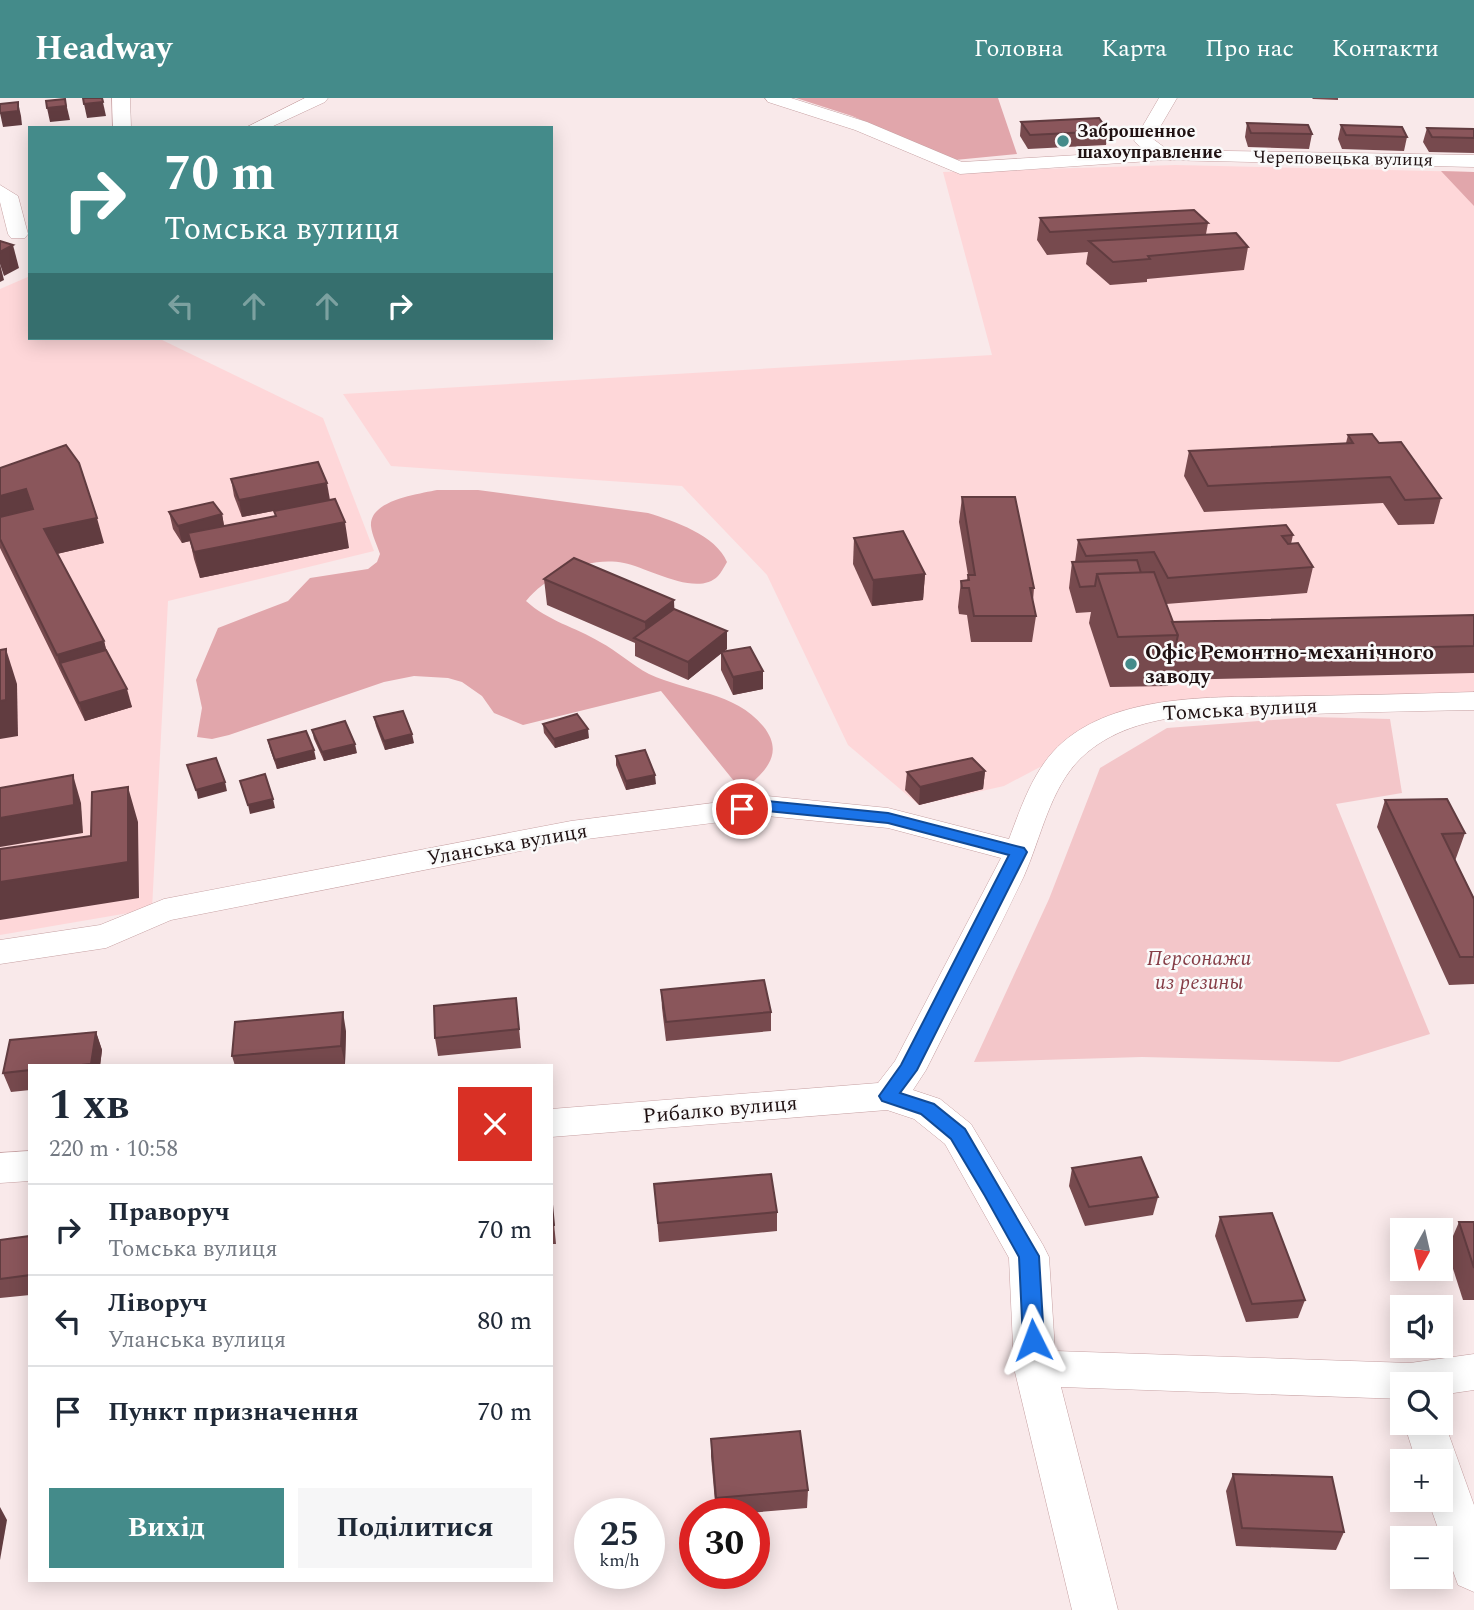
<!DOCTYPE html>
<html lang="uk">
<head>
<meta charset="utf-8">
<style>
  :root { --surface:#fff; --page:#f6f6f7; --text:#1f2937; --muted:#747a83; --line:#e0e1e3; --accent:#448b8a }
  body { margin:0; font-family:Spectral,serif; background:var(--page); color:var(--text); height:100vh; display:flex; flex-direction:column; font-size:26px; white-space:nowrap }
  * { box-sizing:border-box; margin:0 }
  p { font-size:23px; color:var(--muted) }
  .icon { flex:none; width:38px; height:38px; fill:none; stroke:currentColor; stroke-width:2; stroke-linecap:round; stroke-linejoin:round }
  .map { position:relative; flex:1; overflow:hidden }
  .details { position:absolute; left:28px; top:966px; width:525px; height:518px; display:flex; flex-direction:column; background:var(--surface); border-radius:0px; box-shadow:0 4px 18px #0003 }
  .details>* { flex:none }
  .top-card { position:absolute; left:28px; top:28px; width:525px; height:214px; border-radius:0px; box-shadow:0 4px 18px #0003; background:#448b8a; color:#fff; overflow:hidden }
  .needle { width:46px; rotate:188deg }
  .fabs { position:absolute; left:1390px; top:1120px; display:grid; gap:14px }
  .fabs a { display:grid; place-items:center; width:63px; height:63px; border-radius:0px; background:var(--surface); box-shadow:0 4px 18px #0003; font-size:35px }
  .speed { position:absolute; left:574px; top:1400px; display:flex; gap:14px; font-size:35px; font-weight:700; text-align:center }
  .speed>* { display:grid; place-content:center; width:91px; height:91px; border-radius:50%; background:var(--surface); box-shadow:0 4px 18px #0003; line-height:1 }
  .speed small { font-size:18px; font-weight:400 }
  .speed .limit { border:10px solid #d22; background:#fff; color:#111 }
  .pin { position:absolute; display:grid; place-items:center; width:60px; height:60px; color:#fff; margin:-30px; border:4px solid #fff; border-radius:50%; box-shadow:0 2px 7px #0007 }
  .me { position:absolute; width:77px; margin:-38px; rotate:357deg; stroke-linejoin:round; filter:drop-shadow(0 0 5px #0008) }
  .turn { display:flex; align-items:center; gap:24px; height:147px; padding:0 21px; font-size:32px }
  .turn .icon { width:91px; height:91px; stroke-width:2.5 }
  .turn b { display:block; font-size:49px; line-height:60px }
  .lanes { display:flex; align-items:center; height:66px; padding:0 21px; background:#0003; justify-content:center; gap:35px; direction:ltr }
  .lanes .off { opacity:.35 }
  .round { display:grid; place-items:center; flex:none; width:74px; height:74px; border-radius:0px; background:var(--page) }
  .summary { display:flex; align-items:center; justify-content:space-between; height:119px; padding:0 21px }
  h1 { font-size:42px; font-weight:700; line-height:52px }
  .button { display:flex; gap:14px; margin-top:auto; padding:14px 21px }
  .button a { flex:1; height:80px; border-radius:0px; background:var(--accent); color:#fff; font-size:28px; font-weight:700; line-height:80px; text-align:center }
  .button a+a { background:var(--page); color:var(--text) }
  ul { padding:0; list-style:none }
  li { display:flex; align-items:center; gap:21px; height:91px; padding:0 21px; border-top:2px solid var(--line) }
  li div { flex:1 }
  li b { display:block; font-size:26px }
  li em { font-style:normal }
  header { display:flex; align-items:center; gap:42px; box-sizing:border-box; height:98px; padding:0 35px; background:var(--accent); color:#fff }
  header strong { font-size:33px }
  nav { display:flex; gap:38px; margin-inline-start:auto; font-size:24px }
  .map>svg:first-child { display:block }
</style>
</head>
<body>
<header>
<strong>Headway</strong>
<nav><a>Головна</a><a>Карта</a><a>Про нас</a><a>Контакти</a></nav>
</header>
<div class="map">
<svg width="1474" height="1512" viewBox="0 0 1474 1512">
  <rect width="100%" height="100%" fill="#f9e9ea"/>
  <g fill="#fed7d9">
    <path d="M1176,67L1474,74V605L1129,622L1004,688L919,707L848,647L767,477L682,388L391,368L343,296L992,257L943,74Z"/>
    <path d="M30,178V240H158L323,320L374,453L168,503L152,811L0,837V191Z"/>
  </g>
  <path fill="#f3c6c9" d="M1311,619L1390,621L1402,695L1336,706L1430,936L1339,964L1142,959L974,964L1049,801L1100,670L1167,630Z"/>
  <g fill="#e1a6ab">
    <path d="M796,0H998L1017,56L955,62L852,18Z"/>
    <path d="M1441,73L1474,74V108Z"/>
    <path d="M437,392H478L648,415C674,423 716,437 727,464C724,469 721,475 718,478C697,500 647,469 624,465C589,458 548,476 526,503C548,523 575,529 600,544C617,553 632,567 649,576C688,594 735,594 763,628C786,656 764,675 742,693L661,593L523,627L494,615L482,598L462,584L448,580L414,578L384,584L229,637L212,641L197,639L202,610L196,582L218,530L288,503L310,480L368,471L377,464L380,456C377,447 372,437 371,428C369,402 419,396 437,392Z"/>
  </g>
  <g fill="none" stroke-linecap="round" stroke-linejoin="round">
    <g stroke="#c6a0a2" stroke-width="1">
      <g id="minor">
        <path d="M112,0H130L131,30H113Z"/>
        <path d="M305,0H328L325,4L269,30H245Z"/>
        <path d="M765,0H791L867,24L962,64L1145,53L1134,43L1159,0H1177L1153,41L1168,52L1474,57V69L1164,62L960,76L855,32L768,4Z"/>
        <path d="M0,87L18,98L28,136L25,140H11L8,136L0,104Z"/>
        <path d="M1474,594V612C1419,613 1365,614 1310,616C1237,617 1138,605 1081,660C1050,690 1041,740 1024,778C993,844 958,907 926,972L913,992L940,1001L971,1026L1043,1147L1049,1159L1055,1253L1410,1265L1474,1256V1292L1440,1297V1286H1402V1301L1061,1289L1118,1512H1072L1014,1270L1009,1160L945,1046L914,1021L887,1012L551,1039V1011L878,985L895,963L1001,760L888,730L767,718L571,743L171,822L106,850L0,866V842L100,827L164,801L571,723L767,698L888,710L1009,741C1022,707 1034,669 1063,644C1124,592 1228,600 1304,598C1361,597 1417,596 1474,594Z"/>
        <path d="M30,1053V1083L0,1085V1055Z"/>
        <path d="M1440,1312L1474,1407V1494L1458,1487L1428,1402H1440V1363H1416L1404,1325H1440Z"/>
      </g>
    </g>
    <use href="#minor" fill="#fff" fill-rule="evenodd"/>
  </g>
  <g fill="#774a4e">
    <path d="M1312,0H1338V2L1313,1Z"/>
    <path d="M1021,24L1108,33L1106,47L1028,51L1020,38Z"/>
    <path d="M1247,25L1312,36L1309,51L1248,49L1245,39Z"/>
    <path d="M1341,27L1407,39L1404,53L1342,51L1338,41Z"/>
    <path d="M1427,30L1474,31V55L1429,54L1423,44Z"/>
    <path d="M1040,120L1208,125L1206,136L1248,149L1244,172L1147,181V184L1110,187L1086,166L1088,154L1047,157L1037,142Z"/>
    <path d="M1348,337L1379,345L1441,400L1434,426L1398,427L1383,405L1204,414L1184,378L1189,353L1346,345Z"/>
    <path d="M0,370L104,445L57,456L104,543L106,552L132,609L85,623L0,450Z"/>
    <path d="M231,381L330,402L242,419L234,398Z"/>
    <path d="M962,399L1034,490L1033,503L1036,518L1032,544H971L967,517L959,516L958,509L961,483L967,482L968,477L959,424Z"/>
    <path d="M274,413L349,450L200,480L194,461L190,443L182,445L173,431L169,414L222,416L224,428L276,418Z"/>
    <path d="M1293,437L1291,446L1313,469L1307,495L1166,506L1172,524L1474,517V575L1169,582L1168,588L1110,589L1089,525L1091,514L1076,515L1069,490L1072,464H1075L1078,442Z"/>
    <path d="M854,440L925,476L923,502L872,508L853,466Z"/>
    <path d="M544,481L674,511L727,533V551L723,554L763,573V591L733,597L721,572V555L688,582L635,558V545L547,507Z"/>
    <path d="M374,619L414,645L385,652L376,628Z"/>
    <path d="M543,626L589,640L555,650L544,635Z"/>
    <path d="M312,632L357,655L324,663L314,641Z"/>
    <path d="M268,642L316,661L277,671L270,651Z"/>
    <path d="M616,658L656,686L626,692L616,667Z"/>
    <path d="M985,673L983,691L919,707L905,692L907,674Z"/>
    <path d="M1385,702L1465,735L1455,763L1474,800V886L1449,887L1377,729Z"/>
    <path d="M661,892L771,914V933L666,943L662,910Z"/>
    <path d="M516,900L521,950L438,958L435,940Z"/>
    <path d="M346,933L345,966L331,968H235L232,958Z"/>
    <path d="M96,934L102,952L100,968H30V992L11,994L3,975Z"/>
    <path d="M1072,1070L1158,1099L1153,1117L1085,1128L1069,1088Z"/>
    <path d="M654,1086L777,1114V1133L659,1144Z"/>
    <path d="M551,1094L556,1146H551Z"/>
    <path d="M1220,1119L1305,1202L1298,1220L1246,1224L1215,1138Z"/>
    <path d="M1459,1124H1474V1202H1463L1447,1152Z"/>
    <path d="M30,1138V1197L0,1200V1142Z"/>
    <path d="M711,1341L808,1392L807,1410L736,1416H716L711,1358Z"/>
    <path d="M1233,1376L1344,1434L1336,1452L1236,1448L1226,1393Z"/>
  </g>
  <g fill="#613c40">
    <path d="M102,0L106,18L87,20L84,6Z"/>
    <path d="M65,1L70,22L50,24L47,10Z"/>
    <path d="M18,4L21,18L22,27L3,29L0,15Z"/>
    <path d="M13,147L19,170L4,178L0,166V154Z"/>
    <path d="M0,166L4,182L0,184Z"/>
    <path d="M327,385L330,402L242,419L239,402Z"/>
    <path d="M26,391L34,417L0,426V398Z"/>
    <path d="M222,416L225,433L188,435L190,443L182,445L178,428Z"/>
    <path d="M97,420L104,445L52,457L44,431Z"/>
    <path d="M345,424L349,450L200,480L194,454Z"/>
    <path d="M925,476L923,502L872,508L873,482Z"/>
    <path d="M674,502L675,528L646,545L645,524Z"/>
    <path d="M727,533V551L688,582V564Z"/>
    <path d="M104,543L111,570L60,565L65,583L57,557Z"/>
    <path d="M6,551L17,586L18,638L0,641V603Z"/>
    <path d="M763,573V591L733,597V579Z"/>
    <path d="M127,591L132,609L85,623L79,605Z"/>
    <path d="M588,631L589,640L555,650L554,641Z"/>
    <path d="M412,636L414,645L385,652L384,643Z"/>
    <path d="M355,646L357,655L324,663L322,654Z"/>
    <path d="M314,652L316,661L277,671L275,662Z"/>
    <path d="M985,673L983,691L919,707L920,689Z"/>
    <path d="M73,677L81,705L83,735L0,749V720Z"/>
    <path d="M655,677L656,686L626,692V683Z"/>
    <path d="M225,684L227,693L198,701L196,692Z"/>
    <path d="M128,689L138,724L139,800L0,822V784L128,764Z"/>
    <path d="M273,701L275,710L250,716L248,707Z"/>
    <path d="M343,914L346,933L345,966L341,948Z"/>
    <path d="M96,934L102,952L100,968H91V966Z"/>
    <path d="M0,1409L7,1422L0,1462Z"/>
  </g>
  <g fill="#8a565b" stroke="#613c40" stroke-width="2">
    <path d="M83,0H102L103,4L84,6Z"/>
    <path d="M65,1L66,8L47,10L46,3Z"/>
    <path d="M18,4V13L0,15V6Z"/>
    <path d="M1099,20L1108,33L1030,37L1021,24Z"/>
    <path d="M1247,25L1308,27L1312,36L1251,35Z"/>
    <path d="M1341,27L1402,29L1407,39L1346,37Z"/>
    <path d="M1427,30L1474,31V40L1432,39Z"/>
    <path d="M1194,112L1208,125L1050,134L1040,120Z"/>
    <path d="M1236,135L1248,149L1148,158L1150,161L1113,164L1089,143Z"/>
    <path d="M0,143L13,147L0,154Z"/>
    <path d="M1372,336L1379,345L1401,344L1441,400L1405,402L1390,379L1208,388L1189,353L1353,345L1348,337Z"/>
    <path d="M66,347L79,365L97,420L44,431L104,543L57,557L0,441V419L33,411L26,391L0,398V370Z"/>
    <path d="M318,364L327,385L239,402L231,381Z"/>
    <path d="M962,399H1015L1034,490H1030L1036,518H974L969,490H962L961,483L969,482L968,477H975Z"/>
    <path d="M335,401L345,424L194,454L188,435L276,418L274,413Z"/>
    <path d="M213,404L222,416L178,428L169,414Z"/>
    <path d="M1286,427L1293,437L1282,438L1288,446L1298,445L1313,469L1168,480L1154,454L1086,458L1078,442Z"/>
    <path d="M903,433L925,476L873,482L854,440Z"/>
    <path d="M574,460L674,502L645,524L544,481Z"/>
    <path d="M1137,462L1141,475L1097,476L1095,488L1080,489L1072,464Z"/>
    <path d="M1154,474L1178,537L1118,539L1097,476Z"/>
    <path d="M674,511L727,533L688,564L634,540Z"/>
    <path d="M1474,517V548L1174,555L1178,537L1172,524Z"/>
    <path d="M750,549L763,573L733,579L721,554Z"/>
    <path d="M6,551V602L0,603V552Z"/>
    <path d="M106,552L127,591L79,605L60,565Z"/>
    <path d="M403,613L412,636L384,643L374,619Z"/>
    <path d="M577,616L588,631L554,641L543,626Z"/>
    <path d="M345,623L355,646L322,654L312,632Z"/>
    <path d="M306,633L314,652L275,662L268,642Z"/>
    <path d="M645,652L655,677L626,683L616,658Z"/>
    <path d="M216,660L225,684L196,692L187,667Z"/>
    <path d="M972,660L985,673L920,689L907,674Z"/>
    <path d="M265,676L273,701L248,707L240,683Z"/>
    <path d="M73,677L74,707L0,720V690Z"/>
    <path d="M128,689V764L0,784V751L91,738L92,694Z"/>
    <path d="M1447,701L1465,735L1442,736L1474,801V859H1460L1385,702Z"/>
    <path d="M764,882L771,914L666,924L661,892Z"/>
    <path d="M516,900L519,931L435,940L434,908Z"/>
    <path d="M343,914L341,948L232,958L235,924Z"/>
    <path d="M96,934L91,966L72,968H30V972L3,975L10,942Z"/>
    <path d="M1141,1059L1158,1099L1089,1109L1072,1070Z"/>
    <path d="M771,1076L777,1114L658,1125L654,1086Z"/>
    <path d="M551,1096L554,1127L551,1128Z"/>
    <path d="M1272,1115L1305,1202L1252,1206L1220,1119Z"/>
    <path d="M1459,1124H1474V1170Z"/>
    <path d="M30,1138V1177L0,1181V1142Z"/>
    <path d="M800,1333L808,1392L716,1400L711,1341Z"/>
    <path d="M1233,1376L1332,1379L1344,1434L1242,1430Z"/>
  </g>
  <path fill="#1a73e8" stroke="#114b97" stroke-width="2" d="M767,703L888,715L1024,750L1027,754L917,972L900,995L934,1006L965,1031L1036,1153L1039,1158L1044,1242L1041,1248L1033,1251L1026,1248L1023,1242L1019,1159L985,1098L951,1041L921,1016L882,1003L879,998L901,967L1009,757L888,725L767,713L742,716L735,711L742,706Z"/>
  <g fill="#448b8a" stroke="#fafafa" stroke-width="2.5">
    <circle cx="1063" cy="43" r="7"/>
    <circle cx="1131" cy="566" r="7"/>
  </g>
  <g text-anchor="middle" stroke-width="5" stroke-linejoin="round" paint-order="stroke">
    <g font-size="18" font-weight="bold" fill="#201213" stroke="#fafafa" text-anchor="start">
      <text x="1077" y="39">Заброшенное<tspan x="1077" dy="21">шахоуправление</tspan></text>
    </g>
    <g font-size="18" fill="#201213" stroke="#fafafa">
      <text transform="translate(1343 60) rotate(1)" y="6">Череповецька вулиця</text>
    </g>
    <g font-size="21" font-weight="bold" fill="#201213" stroke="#fafafa" text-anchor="start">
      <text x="1145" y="561">Офіс Ремонтно-механічного<tspan x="1145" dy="24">заводу</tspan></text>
    </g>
    <g font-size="21" fill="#201213" stroke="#fafafa">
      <text transform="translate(1240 611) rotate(-3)" y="7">Томська вулиця</text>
      <text transform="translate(507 746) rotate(-10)" y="7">Уланська вулиця</text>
      <text transform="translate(720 1011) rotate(-5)" y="7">Рибалко вулиця</text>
    </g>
    <g font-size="21" font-style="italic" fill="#863e47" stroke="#fafafa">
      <text x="1199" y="867">Персонажи<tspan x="1199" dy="24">из резины</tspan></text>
    </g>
  </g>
</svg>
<div class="fabs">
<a><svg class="needle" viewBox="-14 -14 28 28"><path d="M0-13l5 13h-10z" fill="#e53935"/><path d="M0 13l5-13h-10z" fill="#747a83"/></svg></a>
<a><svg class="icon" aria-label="sound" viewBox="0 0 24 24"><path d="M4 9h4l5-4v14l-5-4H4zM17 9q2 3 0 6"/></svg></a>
<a><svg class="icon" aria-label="search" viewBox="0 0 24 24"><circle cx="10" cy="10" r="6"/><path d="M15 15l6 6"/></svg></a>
<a>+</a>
<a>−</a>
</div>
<div class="speed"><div>25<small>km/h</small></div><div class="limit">30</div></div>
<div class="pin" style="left:742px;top:711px;background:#d93025"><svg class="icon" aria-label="arrive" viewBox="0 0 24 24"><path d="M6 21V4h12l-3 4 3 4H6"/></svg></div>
<svg class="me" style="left:1033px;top:1242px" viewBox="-20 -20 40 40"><path d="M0-17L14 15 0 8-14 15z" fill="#1a73e8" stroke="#fff" stroke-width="4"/></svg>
<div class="top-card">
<div class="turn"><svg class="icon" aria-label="right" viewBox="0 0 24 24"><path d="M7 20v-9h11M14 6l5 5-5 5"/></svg><div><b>70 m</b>Томська вулиця</div></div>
<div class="lanes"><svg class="icon off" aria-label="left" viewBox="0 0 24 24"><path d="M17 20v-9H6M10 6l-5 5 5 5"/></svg><svg class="icon off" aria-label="ahead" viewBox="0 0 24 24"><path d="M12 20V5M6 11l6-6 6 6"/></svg><svg class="icon off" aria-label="ahead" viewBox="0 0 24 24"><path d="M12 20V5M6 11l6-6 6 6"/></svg><svg class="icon" aria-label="right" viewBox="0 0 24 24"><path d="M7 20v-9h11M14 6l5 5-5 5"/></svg></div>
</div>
<section class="details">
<div class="summary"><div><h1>1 хв</h1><p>220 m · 10:58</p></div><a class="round" style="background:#d93025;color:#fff"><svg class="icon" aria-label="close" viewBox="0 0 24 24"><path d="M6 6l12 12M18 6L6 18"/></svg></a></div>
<ul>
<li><svg class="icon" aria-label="right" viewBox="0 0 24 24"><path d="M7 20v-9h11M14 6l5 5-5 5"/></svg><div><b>Праворуч</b><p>Томська вулиця</p></div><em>70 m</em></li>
<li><svg class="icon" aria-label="left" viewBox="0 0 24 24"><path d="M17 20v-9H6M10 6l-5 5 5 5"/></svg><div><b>Ліворуч</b><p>Уланська вулиця</p></div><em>80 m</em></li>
<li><svg class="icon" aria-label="arrive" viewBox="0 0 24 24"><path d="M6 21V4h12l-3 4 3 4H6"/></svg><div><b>Пункт призначення</b></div><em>70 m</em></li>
</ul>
<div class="button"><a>Вихід</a><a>Поділитися</a></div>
</section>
</div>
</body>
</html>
